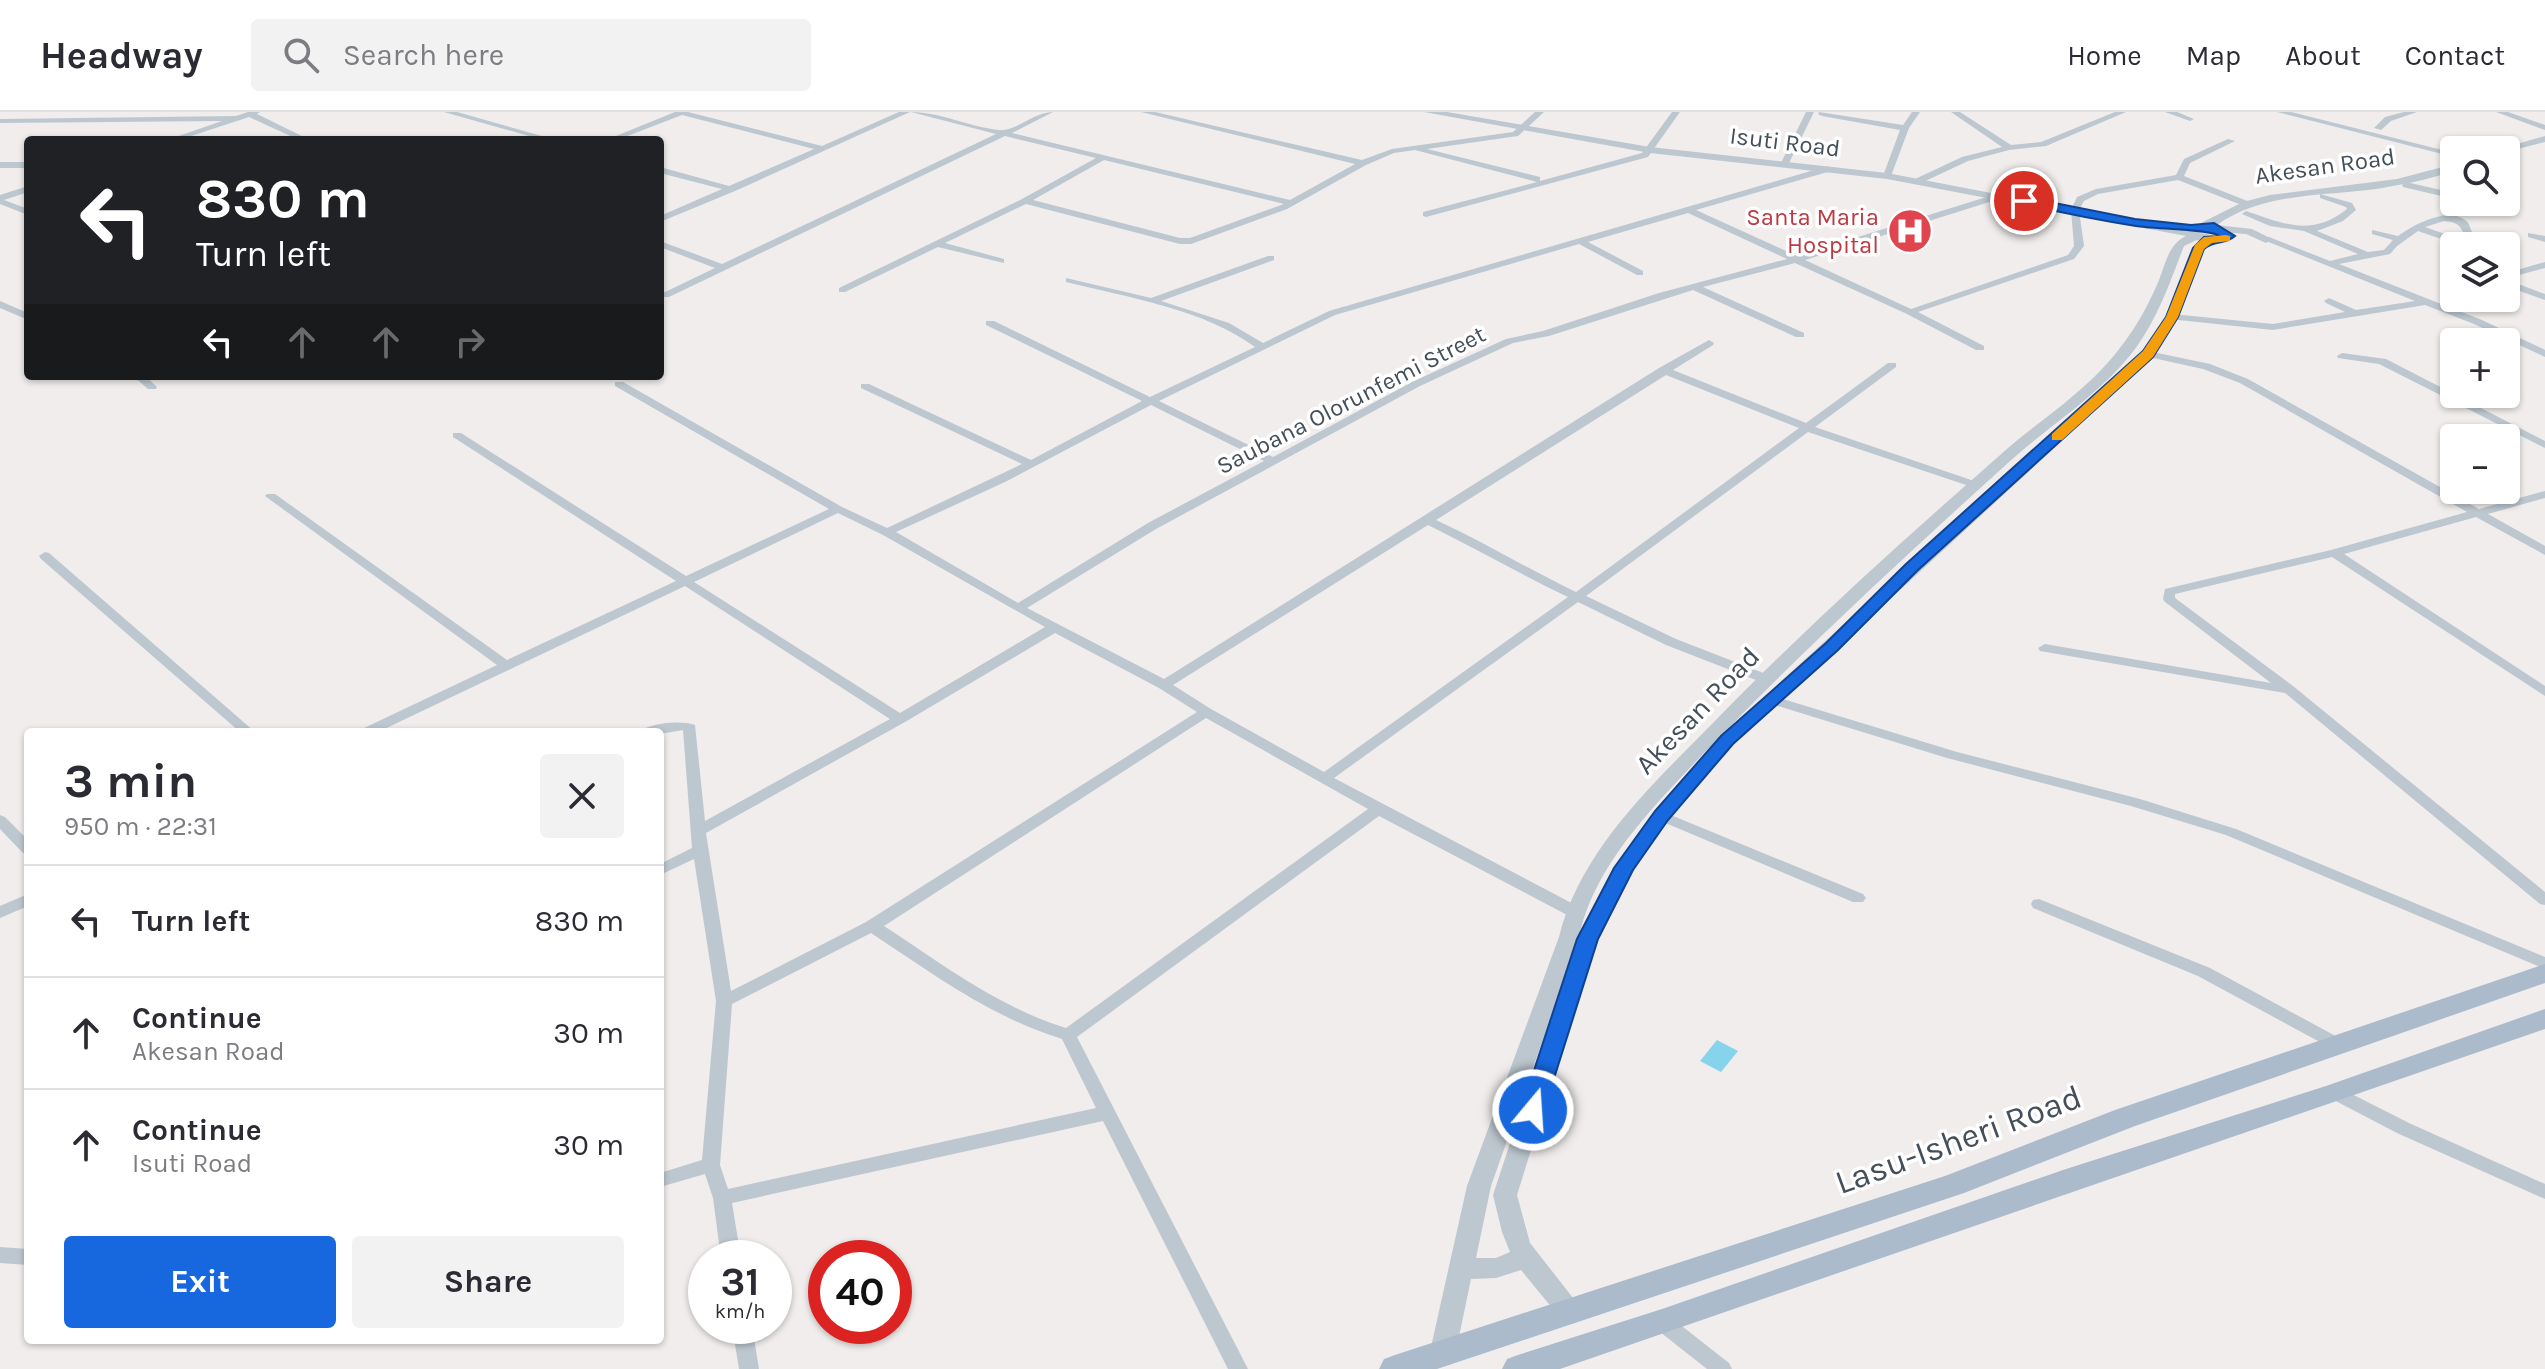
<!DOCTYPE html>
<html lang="en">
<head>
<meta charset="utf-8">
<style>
  :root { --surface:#fff; --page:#f2f2f3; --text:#2b2b33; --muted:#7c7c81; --line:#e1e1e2; --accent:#1767df }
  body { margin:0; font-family:Karla,sans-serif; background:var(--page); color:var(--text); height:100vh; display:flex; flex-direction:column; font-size:30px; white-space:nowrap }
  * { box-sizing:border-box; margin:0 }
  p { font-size:26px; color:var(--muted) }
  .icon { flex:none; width:44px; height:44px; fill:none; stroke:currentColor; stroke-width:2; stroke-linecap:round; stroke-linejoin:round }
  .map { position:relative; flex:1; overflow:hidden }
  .drawer { position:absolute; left:24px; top:616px; width:640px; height:616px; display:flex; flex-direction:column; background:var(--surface); border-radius:8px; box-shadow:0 2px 6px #0004 }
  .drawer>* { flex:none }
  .hud { position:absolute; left:24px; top:24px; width:640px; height:244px; border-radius:8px; box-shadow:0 2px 6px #0004; background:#202124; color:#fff; overflow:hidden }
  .fabs { position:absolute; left:2440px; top:24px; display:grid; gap:16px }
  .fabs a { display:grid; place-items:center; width:80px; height:80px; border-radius:8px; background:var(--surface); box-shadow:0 2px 6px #0004; font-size:40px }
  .speed { position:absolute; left:688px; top:1128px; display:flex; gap:16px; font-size:40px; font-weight:700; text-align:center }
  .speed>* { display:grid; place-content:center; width:104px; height:104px; border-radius:50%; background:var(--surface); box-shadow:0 2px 6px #0004; line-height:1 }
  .speed small { font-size:20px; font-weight:400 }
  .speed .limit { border:12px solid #d22; background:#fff; color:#111 }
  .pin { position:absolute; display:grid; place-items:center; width:68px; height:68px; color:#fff; margin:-34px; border:4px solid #fff; border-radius:50%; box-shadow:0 2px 8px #0007 }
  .me { position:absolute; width:88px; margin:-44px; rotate:18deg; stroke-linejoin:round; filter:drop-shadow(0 0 6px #0008) }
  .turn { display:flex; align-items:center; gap:28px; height:168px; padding:0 40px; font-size:36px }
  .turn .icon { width:104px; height:104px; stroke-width:2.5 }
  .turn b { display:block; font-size:56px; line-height:68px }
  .lanes { display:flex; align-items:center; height:76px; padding:0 40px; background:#0003; justify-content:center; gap:40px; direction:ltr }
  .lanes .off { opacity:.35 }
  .round { display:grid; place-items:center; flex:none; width:84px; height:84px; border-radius:8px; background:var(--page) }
  .head { display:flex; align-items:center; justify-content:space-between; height:136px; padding:0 40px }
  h1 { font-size:48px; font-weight:700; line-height:60px }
  .cta { display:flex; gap:16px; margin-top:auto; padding:16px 40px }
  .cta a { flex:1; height:92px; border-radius:8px; background:var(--accent); color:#fff; font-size:32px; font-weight:700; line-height:92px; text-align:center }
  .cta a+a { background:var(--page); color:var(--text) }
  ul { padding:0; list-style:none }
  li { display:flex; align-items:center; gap:24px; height:112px; padding:0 40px; border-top:2px solid var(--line) }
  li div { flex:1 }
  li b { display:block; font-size:30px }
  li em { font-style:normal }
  header { display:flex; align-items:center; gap:48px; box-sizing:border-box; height:112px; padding:0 40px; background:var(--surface); border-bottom:2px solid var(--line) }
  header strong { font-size:38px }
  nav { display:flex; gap:44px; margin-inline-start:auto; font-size:28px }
  .search { width:560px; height:72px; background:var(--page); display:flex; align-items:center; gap:20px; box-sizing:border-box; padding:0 28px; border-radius:8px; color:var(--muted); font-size:30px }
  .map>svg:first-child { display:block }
</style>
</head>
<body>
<header>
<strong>Headway</strong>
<div class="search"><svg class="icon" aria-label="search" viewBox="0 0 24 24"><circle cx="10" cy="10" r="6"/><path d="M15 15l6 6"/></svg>Search here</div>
<nav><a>Home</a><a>Map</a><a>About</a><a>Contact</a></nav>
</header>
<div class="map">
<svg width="2545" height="1257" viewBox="0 0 2545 1257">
  <rect width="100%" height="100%" fill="#f0edec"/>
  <path fill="#86d3ec" d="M1717,928L1738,939L1721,960L1700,949Z"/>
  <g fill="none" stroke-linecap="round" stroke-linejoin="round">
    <g fill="#bdc7cf" fill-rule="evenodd">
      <path d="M248,0H260L257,2L310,28H299L249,5L179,28H167L222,9L0,11V7L236,4Z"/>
      <path d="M444,0H457L556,28H543Z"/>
      <path d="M675,0H688L822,34L899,0H910L735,79L660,110V104L722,77L660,61V55L729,74L814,37L682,3L617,28H606Z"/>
      <path d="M911,0C941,0 969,15 999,18C1015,20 1034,0 1053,0L1012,21L1290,88L1355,52L1141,0H1155L1362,48L1392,37L1513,20L1535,0H1544L1518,24L1427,37L1540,65V69L1642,41L1672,0H1680L1648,45L1426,105L1423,104V100L1537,70L1415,38L1394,41L1366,53L1287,97L1191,132H1180L1026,92L945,131L1004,147V151L938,135L845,180H839V176L1022,87L1096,46L1005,24L669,185H663V181L715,156L660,135V129L722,152L996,22ZM1104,48L1284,92L1190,126H1180L1033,88Z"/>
      <path d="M1806,0H1814L1789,51L1782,53L1781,51Z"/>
      <path d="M1819,0L1903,13L1912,0H1920L1909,16L1891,64L1887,67L1883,64L1900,18L1822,4L1818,2Z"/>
      <path d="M1951,0H1960L2011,33L2041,30L2115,0H2126L2046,34L2009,38L1968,49L1919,72H1913V68L1962,45L2002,35Z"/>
      <path d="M2165,0H2177L2194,7L2190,9Z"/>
      <path d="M2277,0H2291L2454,41V45Z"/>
      <path d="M2404,0H2417L2391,9L2381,18L2374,16L2385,5Z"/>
      <path d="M2496,0H2508L2545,13V18Z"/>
      <path d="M2228,27L2235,29L2190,51L2184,64L2250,90V94H2244L2178,68L2098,82L2084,89L2079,98L2084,134L2074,147L1918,200L1984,234V238H1976L1907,202L1795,151L1703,175L1804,221V225H1796L1693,178L1549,224L1513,231L1420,274L1156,417L1027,496L1164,567L1659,256L1709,228L1714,231L1713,233L1673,258L1806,311L1888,251H1896V255L1815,315L1980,371L1982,373L1976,376L1972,375L1808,320L1586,484L1676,527L1771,564L1773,567L1771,570H1761L1666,533L1578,490L1334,666L1581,796L1583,800L1581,804H1569L1379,704L1077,925L1248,1257H1228L1103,1009L732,1091L741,1146H721L713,1086L705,1062L660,1075V1061L702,1048L716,889L694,747L660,763V752L692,736L683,618L660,622V620H638C651,611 679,608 695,613L705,709L890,607L685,474L378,620H360L362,617L497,553L265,384L267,382H275L507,548L676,469L453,325V321H461L686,464L829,397L615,274V270H623L842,395L887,416L1022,352L861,276V272H869L1031,348L1142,289L986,213V209H994L1150,285L1255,235C1204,197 1126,185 1066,170V166L1151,186L1268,144H1274V148L1161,189L1229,211L1263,231L1329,199L1828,54L1832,57L1831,59L1696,98L1797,144L1996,82H2002V86L1805,148L1911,197L2068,143L2074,134L2071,98L2077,85L2096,77L2176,63L2184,47ZM1688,101L1787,147L1659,181L1543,219L1506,227L1412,270L1273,345L1159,289L1335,203L1579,132L1637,163H1643V159L1588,130ZM1666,263L1799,316L1576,480C1528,457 1484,430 1436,408ZM1151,293L1264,349L1148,411L1018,491L896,420L1005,370ZM838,401L883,423L1045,515L900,601L694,470ZM1428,413C1475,436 1520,462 1568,485L1324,660L1211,597L1173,573ZM1055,521L1159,576L1197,600L866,810L731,879L706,721L905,610ZM1206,606L1368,697L1066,916C998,895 942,852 884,814ZM871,821C933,862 991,905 1062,927L1096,996L728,1077L720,1053L732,892Z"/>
      <rect x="0" y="50" width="28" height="6"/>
      <path d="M2406,70L2454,81V87L2403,75L2402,73Z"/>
      <path d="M28,74V80L4,88L28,97V103L0,92V83Z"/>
      <path d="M2320,82L2352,91L2356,98L2343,109L2317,119L2368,140L2384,138L2393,128L2372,122V118L2398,124C2413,113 2453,91 2469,112C2469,113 2473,123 2474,124L2460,134H2454V144L2451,143L2446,136L2453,131L2418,119L2397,134L2390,142L2339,152L2482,208L2545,238V245L2474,212L2425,193L2273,218L2169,207L2167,205L2172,202L2273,212L2345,200L2326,191L2324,189L2329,186L2356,198L2415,189L2261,127L2269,125L2330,149L2358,142L2304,119L2270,114L2242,102L2246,99C2284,112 2312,125 2347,97L2346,95L2320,86ZM2444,109C2456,110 2460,112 2464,123L2459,127L2425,115Z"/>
      <path d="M2478,90H2494L2519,97L2515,100Z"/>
      <path d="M2528,121L2545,124V130L2528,125Z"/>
      <path d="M2545,150V156L2519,163L2513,170L2545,182V188L2506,174V166L2510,162L2506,160V154L2517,158Z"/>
      <path d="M2454,157V164L2443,167V163Z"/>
      <path d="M0,189L28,201V208L0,196Z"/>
      <path d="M2148,239L2210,252L2248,267L2479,397L2545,379V386L2488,402L2545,434V443L2476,405L2344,442L2545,574V584L2332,445L2175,482V486L2293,574L2545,780V793L2540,792L2285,581L2040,539L2038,536L2045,532L2271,571L2165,490L2163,487L2165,477L2331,438L2467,400L2240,271L2203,257L2144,244L2143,242Z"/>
      <path d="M2342,241L2386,247L2545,329V336L2379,252L2338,246L2337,244Z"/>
      <path d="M133,264H145L157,275L156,277H148Z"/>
      <path d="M45,440L49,441L255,620H240L41,447L39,444Z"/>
      <path d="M1773,584L1957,640L2140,687L2236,717L2545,845V857L2226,723L2131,694L1947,646L1768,591L1766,588L1768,585Z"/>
      <path d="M1661,699L1863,782L1866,786L1863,790H1853L1656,707L1654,704Z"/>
      <path d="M0,703L5,705L28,728V742L23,741L0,717Z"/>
      <path d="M28,782V794L0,806V794Z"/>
      <path d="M2039,787L2210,856L2343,928L2345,932L2343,936L2337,938L2331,936L2198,864L2033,796L2031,792L2033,788Z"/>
      <path d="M2336,974L2409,1011L2545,1072V1087L2397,1021L2330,986L2327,981L2330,976Z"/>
      <path d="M0,1135L28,1137V1153L0,1151Z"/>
      <path d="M1662,1202L1669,1204L1729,1251L1732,1257H1707L1655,1216L1652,1210L1655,1204Z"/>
      <path d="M732,1214H752L759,1257H739Z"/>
    </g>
    <g fill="#bdc7cf" fill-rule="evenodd">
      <path d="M1424,0H1447L1650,35L1887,61L2216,124L2220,123L2195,114L2243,90L2270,83L2397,67L2454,52V59C2426,68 2398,74 2368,78C2316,84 2261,82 2217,113L2252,117L2272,127L2266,131L2246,122L2233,121V126L2211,131L2204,137L2178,205L2153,245L1733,632L1668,708L1633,758L1597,827L1517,1083L1530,1131L1584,1200L1580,1208L1571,1211L1562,1208L1521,1158L1496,1166L1471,1167L1455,1244L1451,1252L1442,1255L1433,1252L1429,1244L1467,1074L1559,825C1580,739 1652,673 1712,612C1803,518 1901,430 1999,344C2023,322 2050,304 2074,283C2113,251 2140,214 2159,168C2166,150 2169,132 2186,124L1887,67L1650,41ZM2197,128L2200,129L2193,136L2166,205L2143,239L1721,624L1654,700L1617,751L1580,820C1597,750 1655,693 1702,643C1800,541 1904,445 2009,350C2050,313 2100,283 2135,237C2158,206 2170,170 2184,134ZM1557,888L1493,1083L1502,1120L1510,1140L1496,1146H1476L1491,1074Z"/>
      <path d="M2545,24V30L2506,40L2496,38Z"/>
    </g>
    <g fill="#acbbcc" fill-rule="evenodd">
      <path d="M2545,852V871L2135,1014L1964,1081L1437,1257H1379L1384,1247L1395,1243L1945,1064L2115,998Z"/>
      <path d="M2545,897V917L1560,1257H1502L1507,1247L1518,1243L1662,1197L2066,1057L2326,974Z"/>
    </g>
  </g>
  <path fill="#1767df" stroke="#0f4391" stroke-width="2" d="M2024,85L2135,107L2191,113L2214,111L2235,124C2225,133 2214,128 2204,137L2178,205L2153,245L1917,459L1838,538L1733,632L1668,708L1633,758L1598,827L1544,998L1541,1004L1533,1007L1525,1004L1521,998L1577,827L1614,756L1655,699L1721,624L1826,531L1906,452L2143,239L2166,205L2193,136L2204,125L2220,124C2210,117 2154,117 2136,114C2097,108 2058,100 2020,91L2019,89Z"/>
  <path fill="#f59e0b" d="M2226,123L2230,124V129L2212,131L2204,137L2178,205L2153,245L2062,328H2052V322L2143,239L2166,205L2195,133L2204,125Z"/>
  <defs>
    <g id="hospital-disc" transform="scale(2.3)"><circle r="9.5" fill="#e0444e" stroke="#fff"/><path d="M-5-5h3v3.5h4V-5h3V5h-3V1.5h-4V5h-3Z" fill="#fff"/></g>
  </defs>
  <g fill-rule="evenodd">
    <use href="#hospital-disc" x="1910" y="119"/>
  </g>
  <g text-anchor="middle" stroke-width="7" stroke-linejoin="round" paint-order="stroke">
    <g font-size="24" fill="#454f5a" stroke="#fff">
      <text transform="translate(1785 30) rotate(7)" y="8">Isuti Road</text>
      <text transform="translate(2325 54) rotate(-8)" y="8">Akesan Road</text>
      <text transform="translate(1351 288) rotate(-27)" y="8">Saubana Olorunfemi Street</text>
    </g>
    <g font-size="24" fill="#be3a42" stroke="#fff" text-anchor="end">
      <text x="1879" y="113">Santa Maria<tspan x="1879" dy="28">Hospital</tspan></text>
    </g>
    <g font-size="28" fill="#454f5a" stroke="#fff">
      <text transform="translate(1697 598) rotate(-46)" y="10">Akesan Road</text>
    </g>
    <g font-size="34" fill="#454f5a" stroke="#fff">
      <text transform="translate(1958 1027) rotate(-20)" y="12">Lasu-Isheri Road</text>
    </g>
  </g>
</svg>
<div class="fabs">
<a><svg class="icon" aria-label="search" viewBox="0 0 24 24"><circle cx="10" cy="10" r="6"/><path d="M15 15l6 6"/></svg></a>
<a><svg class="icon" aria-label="layers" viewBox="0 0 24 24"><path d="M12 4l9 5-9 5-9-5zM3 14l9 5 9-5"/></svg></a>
<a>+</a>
<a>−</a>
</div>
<div class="speed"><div>31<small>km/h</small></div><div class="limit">40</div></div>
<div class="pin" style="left:2024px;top:89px;background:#d93025"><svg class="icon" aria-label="arrive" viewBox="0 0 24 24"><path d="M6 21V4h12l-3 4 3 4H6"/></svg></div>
<svg class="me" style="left:1533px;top:998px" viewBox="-20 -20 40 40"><circle r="17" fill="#1767df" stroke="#fff" stroke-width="3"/><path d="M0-11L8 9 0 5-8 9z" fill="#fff"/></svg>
<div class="hud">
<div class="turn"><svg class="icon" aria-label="left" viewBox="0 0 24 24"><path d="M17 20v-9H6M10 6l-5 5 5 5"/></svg><div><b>830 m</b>Turn left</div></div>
<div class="lanes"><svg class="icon" aria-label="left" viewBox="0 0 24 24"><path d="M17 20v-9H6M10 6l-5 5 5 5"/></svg><svg class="icon off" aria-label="ahead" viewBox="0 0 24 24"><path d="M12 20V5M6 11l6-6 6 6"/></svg><svg class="icon off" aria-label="ahead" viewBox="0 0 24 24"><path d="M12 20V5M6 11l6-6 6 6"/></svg><svg class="icon off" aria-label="right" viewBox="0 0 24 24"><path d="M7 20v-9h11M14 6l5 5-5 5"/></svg></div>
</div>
<section class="drawer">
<div class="head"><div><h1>3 min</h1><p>950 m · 22:31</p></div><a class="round"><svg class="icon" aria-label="close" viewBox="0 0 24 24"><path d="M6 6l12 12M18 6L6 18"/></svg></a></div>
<ul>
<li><svg class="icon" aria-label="left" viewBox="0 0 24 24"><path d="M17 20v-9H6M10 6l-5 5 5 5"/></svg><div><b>Turn left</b></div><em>830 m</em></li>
<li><svg class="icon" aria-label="ahead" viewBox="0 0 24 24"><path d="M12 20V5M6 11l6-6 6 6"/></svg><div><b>Continue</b><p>Akesan Road</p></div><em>30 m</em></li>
<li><svg class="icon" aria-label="ahead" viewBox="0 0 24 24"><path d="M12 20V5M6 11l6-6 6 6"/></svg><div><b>Continue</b><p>Isuti Road</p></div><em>30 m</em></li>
</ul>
<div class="cta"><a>Exit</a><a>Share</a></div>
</section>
</div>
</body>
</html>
